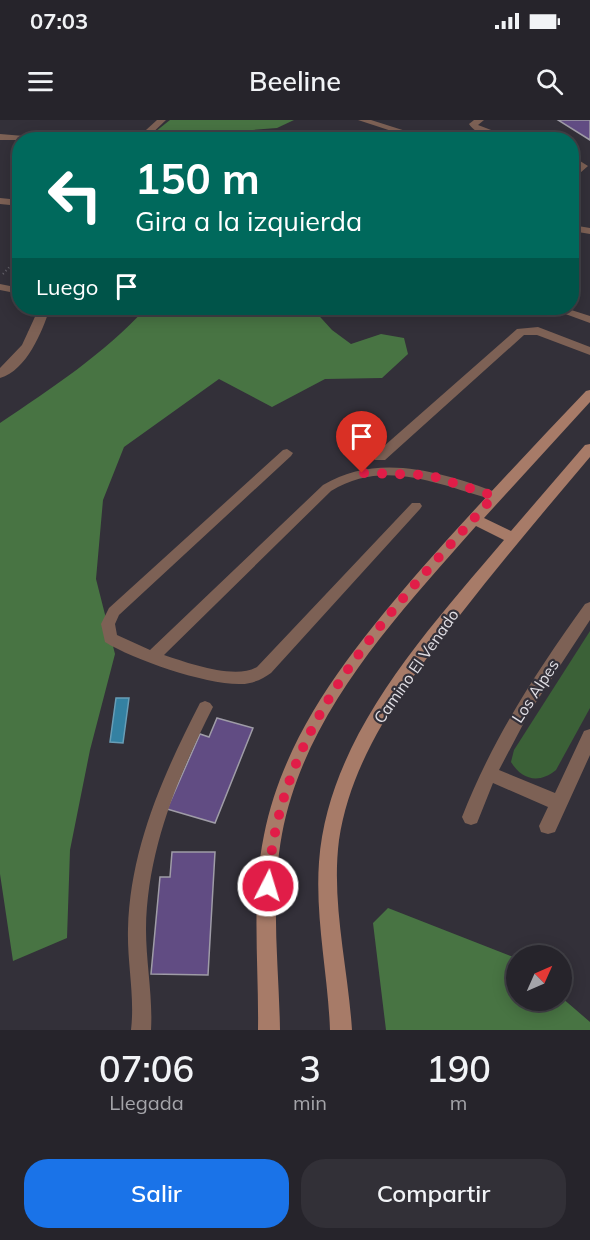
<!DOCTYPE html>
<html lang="es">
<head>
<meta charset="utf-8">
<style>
  :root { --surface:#26242b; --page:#323037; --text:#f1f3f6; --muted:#a4a4a9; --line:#424147; --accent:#1a73e8 }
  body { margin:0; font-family:Mulish,sans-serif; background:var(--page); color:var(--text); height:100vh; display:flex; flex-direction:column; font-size:22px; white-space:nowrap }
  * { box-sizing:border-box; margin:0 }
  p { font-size:20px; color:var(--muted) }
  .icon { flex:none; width:33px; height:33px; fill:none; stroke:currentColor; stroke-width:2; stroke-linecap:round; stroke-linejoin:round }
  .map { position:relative; height:910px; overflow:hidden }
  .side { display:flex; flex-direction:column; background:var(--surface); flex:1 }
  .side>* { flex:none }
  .guide { position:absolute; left:12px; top:12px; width:567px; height:183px; border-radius:24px; box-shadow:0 3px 15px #0003,0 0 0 2px var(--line); background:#00695c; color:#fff; overflow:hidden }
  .needle { width:39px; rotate:45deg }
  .tools { position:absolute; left:506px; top:825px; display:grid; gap:12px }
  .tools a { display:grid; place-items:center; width:66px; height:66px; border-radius:50%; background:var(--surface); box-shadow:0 3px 15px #0003,0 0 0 2px var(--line); font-size:30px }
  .pin { position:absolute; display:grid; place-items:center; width:51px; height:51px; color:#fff; margin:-62px -26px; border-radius:50% 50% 50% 0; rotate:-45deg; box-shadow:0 0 6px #0007 }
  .pin .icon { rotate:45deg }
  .me { position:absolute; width:66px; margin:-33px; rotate:5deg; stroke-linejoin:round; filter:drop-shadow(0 0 4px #0008) }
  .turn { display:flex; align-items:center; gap:21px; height:126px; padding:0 24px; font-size:27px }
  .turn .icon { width:78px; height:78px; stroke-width:2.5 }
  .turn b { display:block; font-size:42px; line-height:51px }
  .then { display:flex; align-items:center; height:57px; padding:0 24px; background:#0003; gap:12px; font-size:22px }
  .eta { display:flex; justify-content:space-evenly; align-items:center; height:102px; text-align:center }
  .eta b { font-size:36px; font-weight:600; line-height:42px }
  .primary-button { display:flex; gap:12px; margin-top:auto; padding:12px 24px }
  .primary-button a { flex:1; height:69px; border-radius:24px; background:var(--accent); color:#fff; font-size:24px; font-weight:600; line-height:69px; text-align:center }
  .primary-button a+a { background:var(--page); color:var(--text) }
  .status { display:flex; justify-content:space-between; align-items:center; height:42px; padding:0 30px; background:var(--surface); direction:ltr }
  .status svg { height:16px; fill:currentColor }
  header { display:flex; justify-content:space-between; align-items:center; height:78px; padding:0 24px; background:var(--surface); font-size:27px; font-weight:600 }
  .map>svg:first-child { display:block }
</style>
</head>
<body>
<div class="status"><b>07:03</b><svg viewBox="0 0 49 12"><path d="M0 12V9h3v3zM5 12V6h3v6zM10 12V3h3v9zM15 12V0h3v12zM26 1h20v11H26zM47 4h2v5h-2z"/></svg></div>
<header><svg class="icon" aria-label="menu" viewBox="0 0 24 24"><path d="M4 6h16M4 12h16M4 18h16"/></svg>Beeline<svg class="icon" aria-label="search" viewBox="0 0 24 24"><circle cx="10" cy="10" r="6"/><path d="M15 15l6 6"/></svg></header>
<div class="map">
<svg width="590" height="910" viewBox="0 0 590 910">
  <rect width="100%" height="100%" fill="#333039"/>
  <path fill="#3b6137" d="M590,511V588L556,650C539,664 522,660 511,642L514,630Z"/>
  <g fill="#487443">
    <path d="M170,0H294L277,8L201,14L188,19H146Z"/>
    <path d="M146,188H312L332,210L351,224L381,214L404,218L408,234L382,258L325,259L272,287L219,259L124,327L103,380L96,459L115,534L90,630L70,730L67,818L13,841L0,754V303C52,268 104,234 146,188Z"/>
    <path d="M388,788L516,838V880H561V877L590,902V910H386L373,803Z"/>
  </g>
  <path fill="#3481a2" stroke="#689db6" stroke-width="1.5" d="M116,578H129L123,623L110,622Z"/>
  <g fill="#614c83" stroke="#9f9ca7" stroke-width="1.5">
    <path d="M558,0H590V20Z"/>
    <path d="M217,598L253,608L215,703L167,689L200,614L209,617Z"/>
    <path d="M172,732H215L208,855L151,854L160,757H170Z"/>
  </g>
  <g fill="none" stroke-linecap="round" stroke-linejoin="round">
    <path stroke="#69666e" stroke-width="2" stroke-dasharray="1 3" stroke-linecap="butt" d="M3,154L20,135"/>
    <g fill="#7d6155" fill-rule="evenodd">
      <path d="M287,329L293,333L291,336L119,495L115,504L117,515L150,530L323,365C378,332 442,352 498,373L500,376L494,380C439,365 385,338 331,371L164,535C188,543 235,560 257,547L412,383H420L422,386L420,389L271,553C263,559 252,564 241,564C207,565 134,540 105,522L101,504L109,488L283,330Z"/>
      <path d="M205,581L210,583L213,587C178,656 147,730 146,809C146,843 153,876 151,910H131C135,876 127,843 128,809C130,728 164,653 200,583Z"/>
    </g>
    <g fill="#7d6155" fill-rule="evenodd">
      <path d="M157,0H166L145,20H135Z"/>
      <path d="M358,0H371L434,20H419Z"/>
      <path d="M474,0H484L478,5L517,20C503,20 477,17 469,4Z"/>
      <path d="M0,14L36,17L40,20H0Z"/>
      <path d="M572,36L588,46L572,60V52L577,46L572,43Z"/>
      <path d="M0,78L20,80V86L0,84Z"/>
      <path d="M572,105L590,108V114L572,111Z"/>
      <path d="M0,164L20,168V174L0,170Z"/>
      <path d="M39,188H50C42,212 27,250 0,258V248L22,225Z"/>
      <path d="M549,188H565L590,196V203Z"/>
      <path d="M538,207L590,227V235L537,215H524L385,340H375L373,337L375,334L517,209Z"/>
      <path d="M590,482V500L529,593L499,650L555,673L584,611L590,609V635L555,712L548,714L541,712L539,706L548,687L493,663L477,703L471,705L465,703L462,697C492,620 536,552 585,484Z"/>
    </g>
    <path fill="#a77b68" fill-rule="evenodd" d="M590,270V282L484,398L511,411L585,325L590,324V337C546,389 502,441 460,495C408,562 352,633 339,720C331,783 348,847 352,910H330C328,854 315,798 319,742C328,617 427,511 504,420L476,406C397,496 305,592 282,714C270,778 279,846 280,910H258C259,846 251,778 264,715C285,610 354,527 422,448C475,388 530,330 586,271Z"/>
  </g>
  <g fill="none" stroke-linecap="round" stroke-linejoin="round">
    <path stroke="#e11d48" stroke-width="10" stroke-dasharray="0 18" d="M268,766C278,600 390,493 494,376L429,355L362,353"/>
  </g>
  <g text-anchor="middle" stroke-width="4.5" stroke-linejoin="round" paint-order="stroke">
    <g font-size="16" fill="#e1dfe5" stroke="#333039">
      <text transform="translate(416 546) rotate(-55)" y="6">Camino El Venado</text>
      <text transform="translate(535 571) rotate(-57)" y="6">Los Alpes</text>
    </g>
  </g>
</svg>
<div class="tools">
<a><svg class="needle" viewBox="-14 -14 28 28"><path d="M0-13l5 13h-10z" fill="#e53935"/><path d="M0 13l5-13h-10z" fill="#a4a4a9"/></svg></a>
</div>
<div class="pin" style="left:362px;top:353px;background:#d93025"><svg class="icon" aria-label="arrive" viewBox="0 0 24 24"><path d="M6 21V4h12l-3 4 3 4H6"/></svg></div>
<svg class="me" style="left:268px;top:766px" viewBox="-20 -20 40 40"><circle r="17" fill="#e11d48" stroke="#fff" stroke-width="3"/><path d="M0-11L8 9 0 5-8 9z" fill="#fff"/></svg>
<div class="guide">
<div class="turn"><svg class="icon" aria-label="left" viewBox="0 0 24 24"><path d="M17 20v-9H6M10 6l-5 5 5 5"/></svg><div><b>150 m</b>Gira a la izquierda</div></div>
<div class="then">Luego<svg class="icon" aria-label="arrive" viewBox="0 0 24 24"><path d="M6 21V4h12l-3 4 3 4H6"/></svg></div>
</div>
</div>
<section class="side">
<div class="eta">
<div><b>07:06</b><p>Llegada</p></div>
<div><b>3</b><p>min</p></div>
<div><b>190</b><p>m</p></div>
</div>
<div class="primary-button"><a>Salir</a><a>Compartir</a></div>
</section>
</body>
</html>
